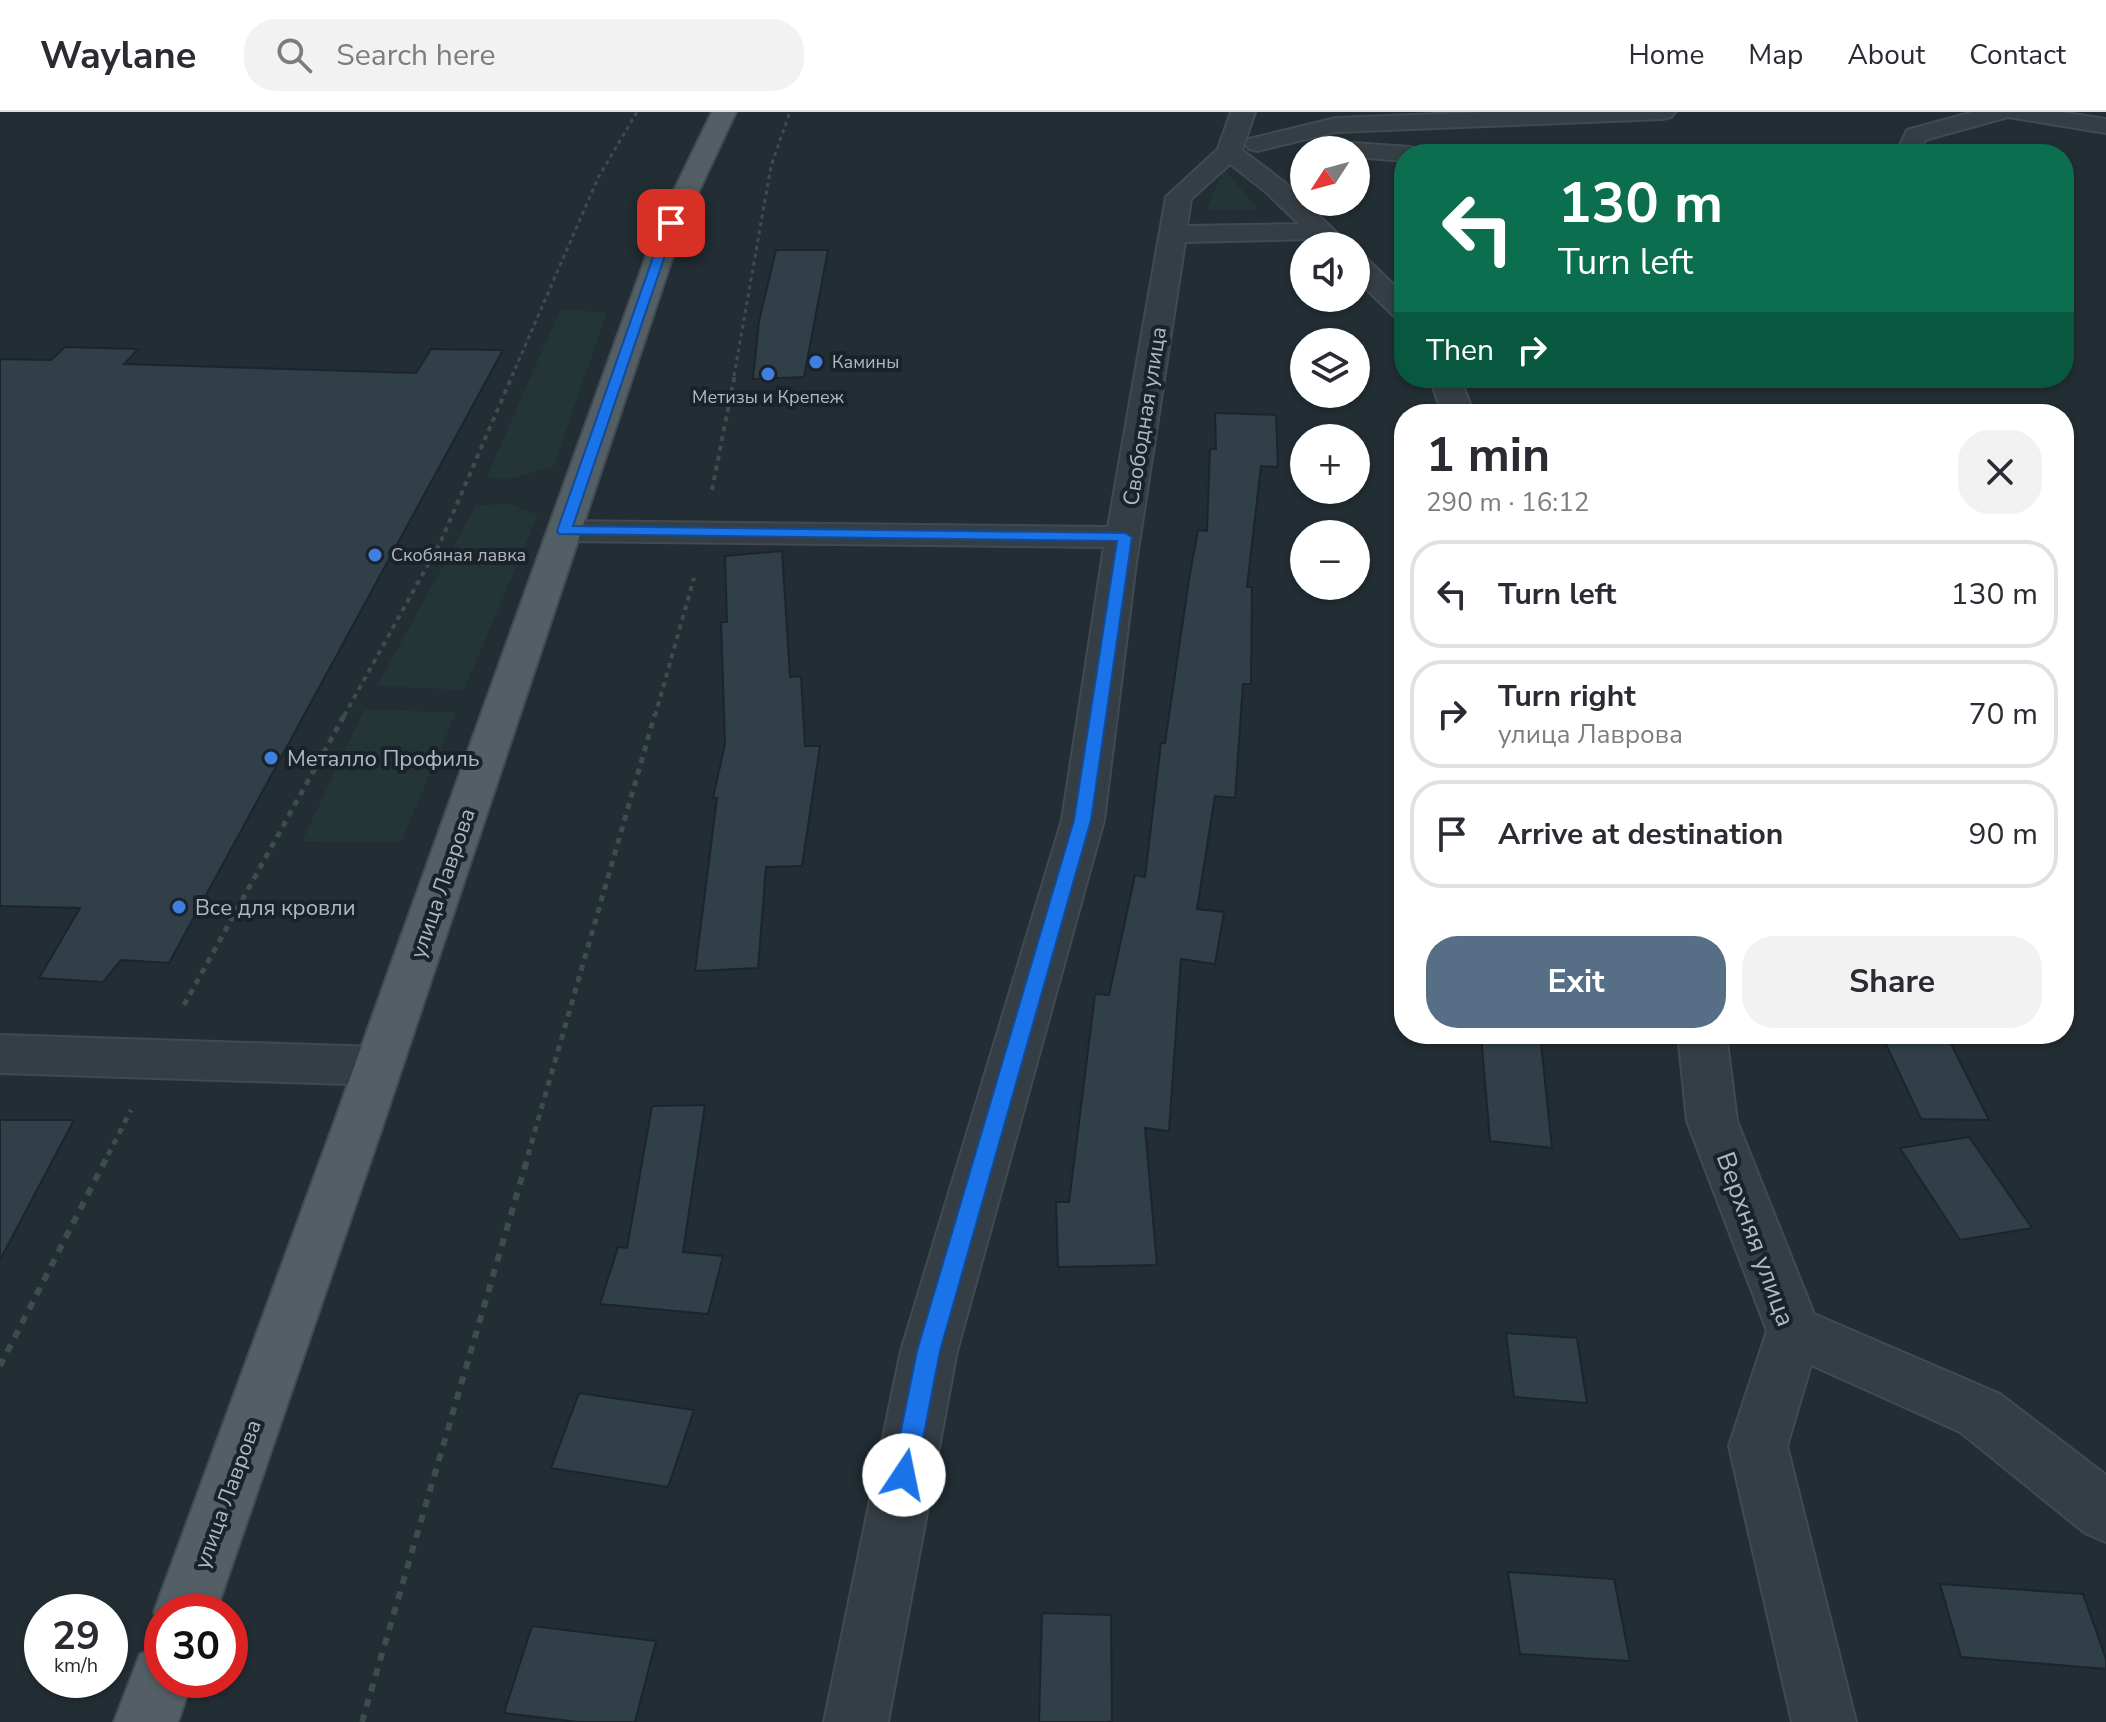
<!DOCTYPE html>
<html lang="en">
<head>
<meta charset="utf-8">
<style>
  :root { --surface:#fff; --page:#f2f2f3; --text:#2b2b33; --muted:#7c7c81; --line:#e1e1e2; --accent:#566e86 }
  body { margin:0; font-family:"Nunito Sans",sans-serif; background:var(--page); color:var(--text); height:100vh; display:flex; flex-direction:column; font-size:30px; white-space:nowrap }
  * { box-sizing:border-box; margin:0 }
  p { font-size:26px; color:var(--muted) }
  .icon { flex:none; width:44px; height:44px; fill:none; stroke:currentColor; stroke-width:2; stroke-linecap:round; stroke-linejoin:round }
  .map { position:relative; flex:1; overflow:hidden }
  .drawer { position:absolute; left:1394px; top:292px; width:680px; height:640px; display:flex; flex-direction:column; background:var(--surface); border-radius:32px; box-shadow:0 2px 6px #0004 }
  .drawer>* { flex:none }
  .guide { position:absolute; left:1394px; top:32px; width:680px; height:244px; border-radius:32px; box-shadow:0 2px 6px #0004; background:#0b6e4f; color:#fff; overflow:hidden }
  .needle { width:52px; rotate:234deg }
  .buttons { position:absolute; left:1290px; top:24px; display:grid; gap:16px }
  .buttons a { display:grid; place-items:center; width:80px; height:80px; border-radius:50%; background:var(--surface); box-shadow:0 2px 6px #0004; font-size:40px }
  .speed { position:absolute; left:24px; top:1482px; display:flex; gap:16px; font-size:40px; font-weight:700; text-align:center }
  .speed>* { display:grid; place-content:center; width:104px; height:104px; border-radius:50%; background:var(--surface); box-shadow:0 2px 6px #0004; line-height:1 }
  .speed small { font-size:20px; font-weight:400 }
  .speed .limit { border:12px solid #d22; background:#fff; color:#111 }
  .pin { position:absolute; display:grid; place-items:center; width:68px; height:68px; color:#fff; margin:-34px; border-radius:16px; box-shadow:0 4px 12px #0006 }
  .me { position:absolute; width:88px; margin:-44px; rotate:11deg; stroke-linejoin:round; filter:drop-shadow(0 0 6px #0008) }
  .turn { display:flex; align-items:center; gap:28px; height:168px; padding:0 32px; font-size:36px }
  .turn .icon { width:104px; height:104px; stroke-width:2.5 }
  .turn b { display:block; font-size:56px; line-height:68px }
  .then { display:flex; align-items:center; height:76px; padding:0 32px; background:#0003; gap:16px; font-size:30px }
  .round { display:grid; place-items:center; flex:none; width:84px; height:84px; border-radius:32px; background:var(--page) }
  .head { display:flex; align-items:center; justify-content:space-between; height:136px; padding:0 32px }
  h1 { font-size:48px; font-weight:700; line-height:60px }
  .button { display:flex; gap:16px; margin-top:auto; padding:16px 32px }
  .button a { flex:1; height:92px; border-radius:32px; background:var(--accent); color:#fff; font-size:32px; font-weight:700; line-height:92px; text-align:center }
  .button a+a { background:var(--page); color:var(--text) }
  ul { padding:0; list-style:none }
  li { display:flex; align-items:center; gap:24px; height:108px; margin:0 16px 12px; padding:0 16px; border:4px solid var(--line); border-radius:32px }
  li div { flex:1 }
  li b { display:block; font-size:30px }
  li em { font-style:normal }
  header { display:flex; align-items:center; gap:48px; box-sizing:border-box; height:112px; padding:0 40px; background:var(--surface); border-bottom:2px solid var(--line) }
  header strong { font-size:38px }
  nav { display:flex; gap:44px; margin-inline-start:auto; font-size:28px }
  .search { width:560px; height:72px; background:var(--page); display:flex; align-items:center; gap:20px; box-sizing:border-box; padding:0 28px; border-radius:32px; color:var(--muted); font-size:30px }
  .map>svg:first-child { display:block }
</style>
</head>
<body>
<header>
<strong>Waylane</strong>
<div class="search"><svg class="icon" aria-label="search" viewBox="0 0 24 24"><circle cx="10" cy="10" r="6"/><path d="M15 15l6 6"/></svg>Search here</div>
<nav><a>Home</a><a>Map</a><a>About</a><a>Contact</a></nav>
</header>
<div class="map">
<svg width="2106" height="1610" viewBox="0 0 2106 1610">
  <rect width="100%" height="100%" fill="#222d34"/>
  <g fill="#233534">
    <path d="M1224,57L1258,97H1207Z"/>
    <path d="M560,198L607,200L554,354L511,367L486,366Z"/>
    <path d="M511,392L538,403L464,578L377,574L476,393Z"/>
    <path d="M364,598L456,600L401,730L302,729Z"/>
  </g>
  <g fill="#313f48" stroke="#1c252c" stroke-width="2">
    <path d="M776,138H828L804,265L753,267L759,209Z"/>
    <path d="M65,235L138,237L124,252L416,261L431,237L503,238L169,851L121,848L103,870L39,866L80,796L0,794V247L51,248Z"/>
    <path d="M1215,301L1276,303L1278,355L1261,354L1247,475H1252L1251,572H1243L1235,686L1215,684L1197,797L1224,800L1215,852L1181,847L1169,1019L1145,1016L1157,1153L1058,1155L1056,1090H1069L1095,882L1109,883L1135,763L1145,765L1161,631H1165L1189,467L1198,418L1207,419L1210,337H1216Z"/>
    <path d="M782,439L790,565L801,564L805,634H820L802,754L766,755L758,856L695,859L717,686H713L725,632L721,510H727L725,444Z"/>
    <path d="M1481,922H1540L1552,1036L1490,1029Z"/>
    <path d="M1881,922H1946L1989,1008L1921,1007Z"/>
    <path d="M705,993L683,1140L723,1144L708,1202L600,1192L618,1135L627,1136L652,994Z"/>
    <path d="M0,1008H74L0,1148Z"/>
    <path d="M1969,1025L2032,1116L1960,1128L1900,1036Z"/>
    <path d="M1506,1221L1577,1226L1587,1291L1514,1285Z"/>
    <path d="M579,1281L694,1298L668,1375L551,1356Z"/>
    <path d="M1508,1460L1614,1467L1630,1549L1520,1542Z"/>
    <path d="M1940,1472L2083,1482L2106,1547V1557L1961,1545Z"/>
    <path d="M1042,1501L1111,1503L1112,1610H1039Z"/>
    <path d="M532,1514L656,1529L635,1610H578L504,1601Z"/>
  </g>
  <g fill="none" stroke-linecap="round" stroke-linejoin="round">
    <g stroke="#414a52" stroke-width="4">
      <g id="minor">
        <path d="M1231,0H1255L1242,38L1284,70L1346,130L1344,134H1322L1314,127L1185,130L1136,451L1104,708L957,1239L888,1610H824L901,1239L1062,708L1104,435L564,429L552,426L547,419L552,412L564,409L1108,415L1166,85L1218,37ZM1230,52L1266,80L1299,112L1187,114L1191,87Z"/>
        <path d="M1487,0H1675L1671,5L1663,7L1336,20L1257,39L1249,37L1245,32L1249,27L1336,6Z"/>
        <path d="M1973,0H2061L2106,7V21L2008,5L1925,28L1920,42H1896L1907,18Z"/>
        <path d="M1340,30L1409,35L1418,37L1421,42H1404V49L1356,45V38L1328,37L1331,32Z"/>
        <path d="M1356,144L1366,146L1404,183V206L1394,204L1356,167Z"/>
        <path d="M1430,266H1460L1474,302H1442Z"/>
        <path d="M1678,922H1726L1737,1009L1814,1202L2000,1282L2106,1363V1430L2085,1421L1960,1320L1811,1253L1787,1334L1856,1610H1792L1729,1334L1767,1219L1687,1009Z"/>
        <path d="M0,923L378,935L395,940L402,954L395,968L378,973L0,961Z"/>
      </g>
    </g>
    <g stroke="#414a52" stroke-width="4">
      <g id="major">
        <path d="M712,0H736L684,111L381,1019L216,1500H162V1519L154,1500L331,1019L658,111Z"/>
        <path d="M162,1532V1568H192L178,1610H114L140,1542Z"/>
      </g>
    </g>
    <g stroke="#3c4e4c" stroke-width="3" stroke-dasharray="4 4" stroke-linecap="butt">
      <path d="M512,264L598,66L637,0"/>
      <path d="M734,264L771,54L790,0"/>
    </g>
    <g stroke="#3c4e4c" stroke-width="4" stroke-dasharray="5 5" stroke-linecap="butt">
      <path d="M712,378L735,262"/>
      <path d="M344,604L441,429L513,262"/>
      <path d="M655,604L694,466"/>
    </g>
    <g stroke="#3c4e4c" stroke-width="5" stroke-dasharray="6 6" stroke-linecap="butt">
      <path d="M184,893L345,602"/>
      <path d="M108,1043L131,998"/>
      <path d="M528,1043L655,602"/>
    </g>
    <g stroke="#3c4e4c" stroke-width="6" stroke-dasharray="8 8" stroke-linecap="butt">
      <path d="M0,1254L109,1041"/>
      <path d="M362,1610L529,1041"/>
    </g>
    <use href="#minor" fill="#353e45" fill-rule="evenodd"/>
    <use href="#major" fill="#535e65" fill-rule="evenodd"/>
  </g>
  <path fill="#1a73e8" stroke="#114b97" stroke-width="2" d="M671,108L676,111L573,414L1125,421L1132,425L1091,708L940,1239L916,1363L913,1371L904,1375L896,1371L892,1363L917,1239L1074,708L1117,429L559,422L557,419L665,111Z"/>
  <g fill="#3f7fe0" stroke="#1a232a" stroke-width="3">
    <circle cx="816" cy="250" r="8"/>
    <circle cx="768" cy="262" r="8"/>
    <circle cx="375" cy="443" r="8"/>
    <circle cx="271" cy="646" r="8"/>
    <circle cx="179" cy="795" r="8"/>
  </g>
  <g text-anchor="middle" stroke-width="8" stroke-linejoin="round" paint-order="stroke">
    <g font-size="18" fill="#afb9c2" stroke="#1a232a" text-anchor="start">
      <text x="832" y="256">Камины</text>
      <text x="768" y="291" text-anchor="middle">Метизы и Крепеж</text>
      <text x="391" y="449">Скобяная лавка</text>
    </g>
    <g font-size="22" fill="#afb9c2" stroke="#1a232a">
      <text transform="translate(1144 304) rotate(-81)" y="8">Свободная улица</text>
      <text transform="translate(442 771) rotate(-71)" y="8">улица Лаврова</text>
      <text transform="translate(227 1382) rotate(-70)" y="8">улица Лаврова</text>
    </g>
    <g font-size="22" fill="#afb9c2" stroke="#1a232a" text-anchor="start">
      <text x="287" y="654">Металло Профиль</text>
      <text x="195" y="803">Все для кровли</text>
    </g>
    <g font-size="26" fill="#afb9c2" stroke="#1a232a">
      <text transform="translate(1756 1127) rotate(70)" y="9">Верхняя улица</text>
    </g>
  </g>
</svg>
<div class="buttons">
<a><svg class="needle" viewBox="-14 -14 28 28"><path d="M0-13l5 13h-10z" fill="#e53935"/><path d="M0 13l5-13h-10z" fill="#7c7c81"/></svg></a>
<a><svg class="icon" aria-label="sound" viewBox="0 0 24 24"><path d="M4 9h4l5-4v14l-5-4H4zM17 9q2 3 0 6"/></svg></a>
<a><svg class="icon" aria-label="layers" viewBox="0 0 24 24"><path d="M12 4l9 5-9 5-9-5zM3 14l9 5 9-5"/></svg></a>
<a>+</a>
<a>−</a>
</div>
<div class="speed"><div>29<small>km/h</small></div><div class="limit">30</div></div>
<div class="pin" style="left:671px;top:111px;background:#d93025"><svg class="icon" aria-label="arrive" viewBox="0 0 24 24"><path d="M6 21V4h12l-3 4 3 4H6"/></svg></div>
<svg class="me" style="left:904px;top:1363px" viewBox="-20 -20 40 40"><circle r="19" fill="#fff"/><path d="M0-13L10 11 0 6-10 11z" fill="#1a73e8"/></svg>
<div class="guide">
<div class="turn"><svg class="icon" aria-label="left" viewBox="0 0 24 24"><path d="M17 20v-9H6M10 6l-5 5 5 5"/></svg><div><b>130 m</b>Turn left</div></div>
<div class="then">Then<svg class="icon" aria-label="right" viewBox="0 0 24 24"><path d="M7 20v-9h11M14 6l5 5-5 5"/></svg></div>
</div>
<section class="drawer">
<div class="head"><div><h1>1 min</h1><p>290 m · 16:12</p></div><a class="round"><svg class="icon" aria-label="close" viewBox="0 0 24 24"><path d="M6 6l12 12M18 6L6 18"/></svg></a></div>
<ul>
<li><svg class="icon" aria-label="left" viewBox="0 0 24 24"><path d="M17 20v-9H6M10 6l-5 5 5 5"/></svg><div><b>Turn left</b></div><em>130 m</em></li>
<li><svg class="icon" aria-label="right" viewBox="0 0 24 24"><path d="M7 20v-9h11M14 6l5 5-5 5"/></svg><div><b>Turn right</b><p>улица Лаврова</p></div><em>70 m</em></li>
<li><svg class="icon" aria-label="arrive" viewBox="0 0 24 24"><path d="M6 21V4h12l-3 4 3 4H6"/></svg><div><b>Arrive at destination</b></div><em>90 m</em></li>
</ul>
<div class="button"><a>Exit</a><a>Share</a></div>
</section>
</div>
</body>
</html>
